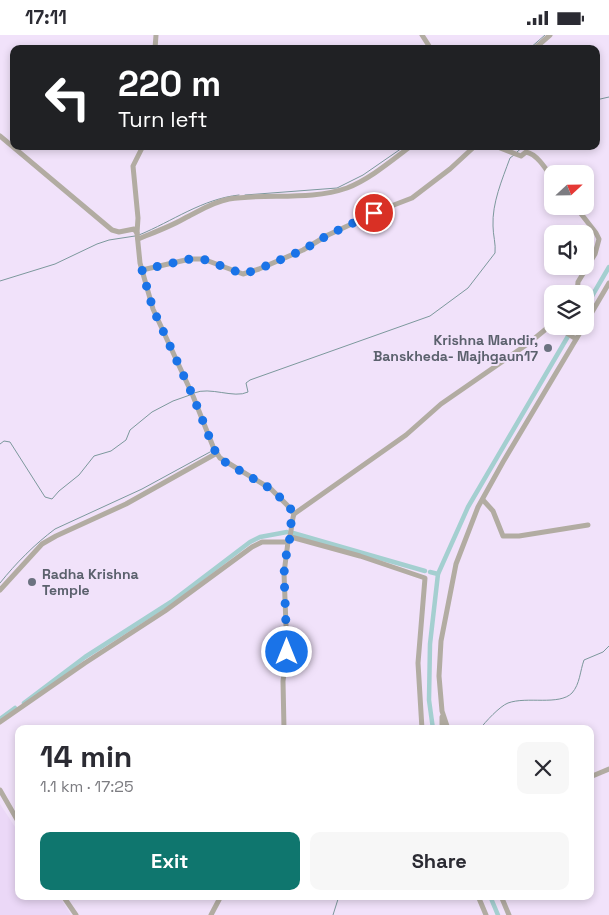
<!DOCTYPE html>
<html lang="en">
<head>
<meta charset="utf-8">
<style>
  :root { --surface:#fff; --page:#f7f7f7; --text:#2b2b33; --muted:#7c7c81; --accent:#0f766e }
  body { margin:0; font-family:"Space Grotesk",sans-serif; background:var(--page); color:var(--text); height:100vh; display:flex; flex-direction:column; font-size:19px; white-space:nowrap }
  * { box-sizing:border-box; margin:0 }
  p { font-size:16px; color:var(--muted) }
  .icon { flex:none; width:28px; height:28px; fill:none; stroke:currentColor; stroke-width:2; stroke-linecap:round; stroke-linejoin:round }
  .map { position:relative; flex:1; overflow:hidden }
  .panel { position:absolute; left:15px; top:690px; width:579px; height:175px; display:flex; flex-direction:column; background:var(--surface); border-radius:10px; box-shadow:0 2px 8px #0003 }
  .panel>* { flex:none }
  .guide { position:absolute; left:10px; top:10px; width:590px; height:105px; border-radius:10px; box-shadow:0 2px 8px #0003; background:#202124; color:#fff; overflow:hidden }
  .needle { width:32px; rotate:68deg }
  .tools { position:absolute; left:544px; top:130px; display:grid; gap:10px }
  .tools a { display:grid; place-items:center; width:50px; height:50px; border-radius:10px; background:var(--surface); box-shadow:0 2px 8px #0003; font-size:25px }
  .pin { position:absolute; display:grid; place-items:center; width:42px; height:42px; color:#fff; margin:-21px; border:2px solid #fff; border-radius:50%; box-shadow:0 1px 5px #0007 }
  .me { position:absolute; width:55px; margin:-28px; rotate:0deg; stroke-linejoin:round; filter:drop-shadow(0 0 4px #0008) }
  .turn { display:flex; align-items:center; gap:18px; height:105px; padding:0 25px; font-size:22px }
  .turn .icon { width:65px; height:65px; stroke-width:2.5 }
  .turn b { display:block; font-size:35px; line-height:42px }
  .round { display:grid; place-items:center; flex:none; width:52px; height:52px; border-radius:10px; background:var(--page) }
  .summary { display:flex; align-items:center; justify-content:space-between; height:85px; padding:0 25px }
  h1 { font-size:30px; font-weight:800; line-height:38px }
  .cta { display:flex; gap:10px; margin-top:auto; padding:10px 25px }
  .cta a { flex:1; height:58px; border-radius:10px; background:var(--accent); color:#fff; font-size:20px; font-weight:800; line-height:58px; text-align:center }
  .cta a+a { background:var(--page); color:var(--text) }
  .status { display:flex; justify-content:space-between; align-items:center; height:35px; padding:0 25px; background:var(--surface); direction:ltr }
  .status svg { height:14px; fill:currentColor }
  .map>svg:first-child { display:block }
</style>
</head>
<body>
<div class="status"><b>17:11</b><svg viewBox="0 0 49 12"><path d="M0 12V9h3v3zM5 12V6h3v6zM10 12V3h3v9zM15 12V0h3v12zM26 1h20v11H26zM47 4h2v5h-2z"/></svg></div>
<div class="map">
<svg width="609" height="880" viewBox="0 0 609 880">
  <rect width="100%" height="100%" fill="#f1e2fa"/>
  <path fill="#ebd8f7" d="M0,769L19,798V861H59L71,880H0Z"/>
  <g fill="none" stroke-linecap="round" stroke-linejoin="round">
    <g stroke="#7c989c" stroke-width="1">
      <path d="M529,14L545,0"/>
      <path d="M596,65L609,62"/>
      <path d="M517,117L524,111"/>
      <path d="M245,160L337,153L363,140L405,111"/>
      <path d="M139,200C173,186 202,164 239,160"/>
      <path d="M0,246L55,229L97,209L109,205L135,201"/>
      <path d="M194,358C210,351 234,364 248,357L246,348L250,345L430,281L468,253L495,218C496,209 493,200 493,191C492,168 502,145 510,123L514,120"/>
      <path d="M0,409L4,406L10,407L45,462L52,464L59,456L79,440L94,421L111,416L126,405L130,395L152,377L173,366L190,360"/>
      <path d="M0,548C16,528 35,509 55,494L142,454L210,417"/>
      <path d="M480,694C485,687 500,671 508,668C527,661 559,671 572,658C580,649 580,636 584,625L603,617L609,611"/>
      <path d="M333,880L339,861"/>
    </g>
    <g stroke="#a4cfd0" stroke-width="4.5">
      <path d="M585,273L609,232"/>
      <path d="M293,498L425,536"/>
      <path d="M430,537L438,539"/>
      <path d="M24,668L85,622L171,567L250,507L260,502L287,497"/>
      <path d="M0,684L15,673"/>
      <path d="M433,694L429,665L430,609L438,539L468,472L574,291"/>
      <path d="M490,861L498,880"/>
    </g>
    <g stroke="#b2aca2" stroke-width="5">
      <path d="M422,0L431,14"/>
      <path d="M155,14L156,0"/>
      <path d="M534,14L550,0"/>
      <path d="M0,101L112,195L119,197L134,194L137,198"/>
      <path d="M495,111L521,121L526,117C537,119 546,134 552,143"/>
      <path d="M575,171L596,198L599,204L595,219L578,247L577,259"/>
      <path d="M138,204C155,197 172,191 187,182C201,175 213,167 229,164C267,158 310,166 347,153C370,144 391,126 411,111"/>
      <path d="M142,235L190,224H203L243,239L259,234L303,215L328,200L386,173L412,163L450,134L475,111"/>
      <path d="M585,289L609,248"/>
      <path d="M483,465L493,476L503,501H519L588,490"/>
      <path d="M294,479L406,400L441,369L529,308L546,294L557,292L576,304"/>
      <path d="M291,502L360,521L425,543L418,628L422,694"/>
      <path d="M0,555L42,509L56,501L126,469L217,418"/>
      <path d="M442,682V694"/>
      <path d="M0,687L85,628L165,576L252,512L262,507H288C292,499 291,488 294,479L287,470L271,454L220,423L214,414L193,361L153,274L140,228L137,198L138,183L133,131L143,111"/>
      <path d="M284,694L283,646L287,617L284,538L288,507"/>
      <path d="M448,694L442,676L439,641L441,606L456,529L478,472L503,427L584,291"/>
      <path d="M590,742L609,734"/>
      <path d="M0,755L19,788"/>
      <path d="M63,861L76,880"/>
      <path d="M478,861L486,880"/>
      <path d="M501,861L509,880"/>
      <path d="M211,880L221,861"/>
    </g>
  </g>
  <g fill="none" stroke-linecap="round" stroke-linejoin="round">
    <path stroke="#1a73e8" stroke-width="9" stroke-dasharray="0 16.2" d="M287,617L284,538L288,507L291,502V487L294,479L288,470L271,454L220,424L214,414L193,361L153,274L142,235L190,224H203L243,239L259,234L303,215L328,200L374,178"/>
  </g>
  <g fill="#6b7280" stroke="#f1e2fa" stroke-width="2">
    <circle cx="548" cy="313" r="5"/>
    <circle cx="32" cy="547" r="5"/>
  </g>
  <g text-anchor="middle" stroke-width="4" stroke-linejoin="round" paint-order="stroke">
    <g font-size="14" font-weight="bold" fill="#5b616d" stroke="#f1e2fa" text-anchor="end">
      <text x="538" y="310">Krishna Mandir,<tspan x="538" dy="16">Banskheda- Majhgaun17</tspan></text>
      <text x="42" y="544" text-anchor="start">Radha Krishna<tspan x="42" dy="16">Temple</tspan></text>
    </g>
  </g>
</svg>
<div class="tools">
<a><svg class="needle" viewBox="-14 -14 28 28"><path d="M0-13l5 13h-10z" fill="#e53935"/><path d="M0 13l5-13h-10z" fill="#7c7c81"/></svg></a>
<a><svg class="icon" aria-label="sound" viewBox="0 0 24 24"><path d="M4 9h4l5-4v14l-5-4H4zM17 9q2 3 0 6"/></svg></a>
<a><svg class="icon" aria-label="layers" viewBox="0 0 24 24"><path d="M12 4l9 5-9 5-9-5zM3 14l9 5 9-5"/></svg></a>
</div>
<div class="pin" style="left:374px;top:178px;background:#d93025"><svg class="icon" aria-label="arrive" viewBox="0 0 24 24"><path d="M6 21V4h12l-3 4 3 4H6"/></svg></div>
<svg class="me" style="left:287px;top:617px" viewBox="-20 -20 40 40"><circle r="17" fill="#1a73e8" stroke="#fff" stroke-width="3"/><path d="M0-11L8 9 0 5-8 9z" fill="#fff"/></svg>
<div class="guide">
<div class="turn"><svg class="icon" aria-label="left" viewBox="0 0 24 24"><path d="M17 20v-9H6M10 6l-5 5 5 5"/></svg><div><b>220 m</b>Turn left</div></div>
</div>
<section class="panel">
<div class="summary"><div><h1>14 min</h1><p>1.1 km · 17:25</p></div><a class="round"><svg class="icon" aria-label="close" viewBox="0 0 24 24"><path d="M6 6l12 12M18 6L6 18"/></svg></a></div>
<div class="cta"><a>Exit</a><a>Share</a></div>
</section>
</div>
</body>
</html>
